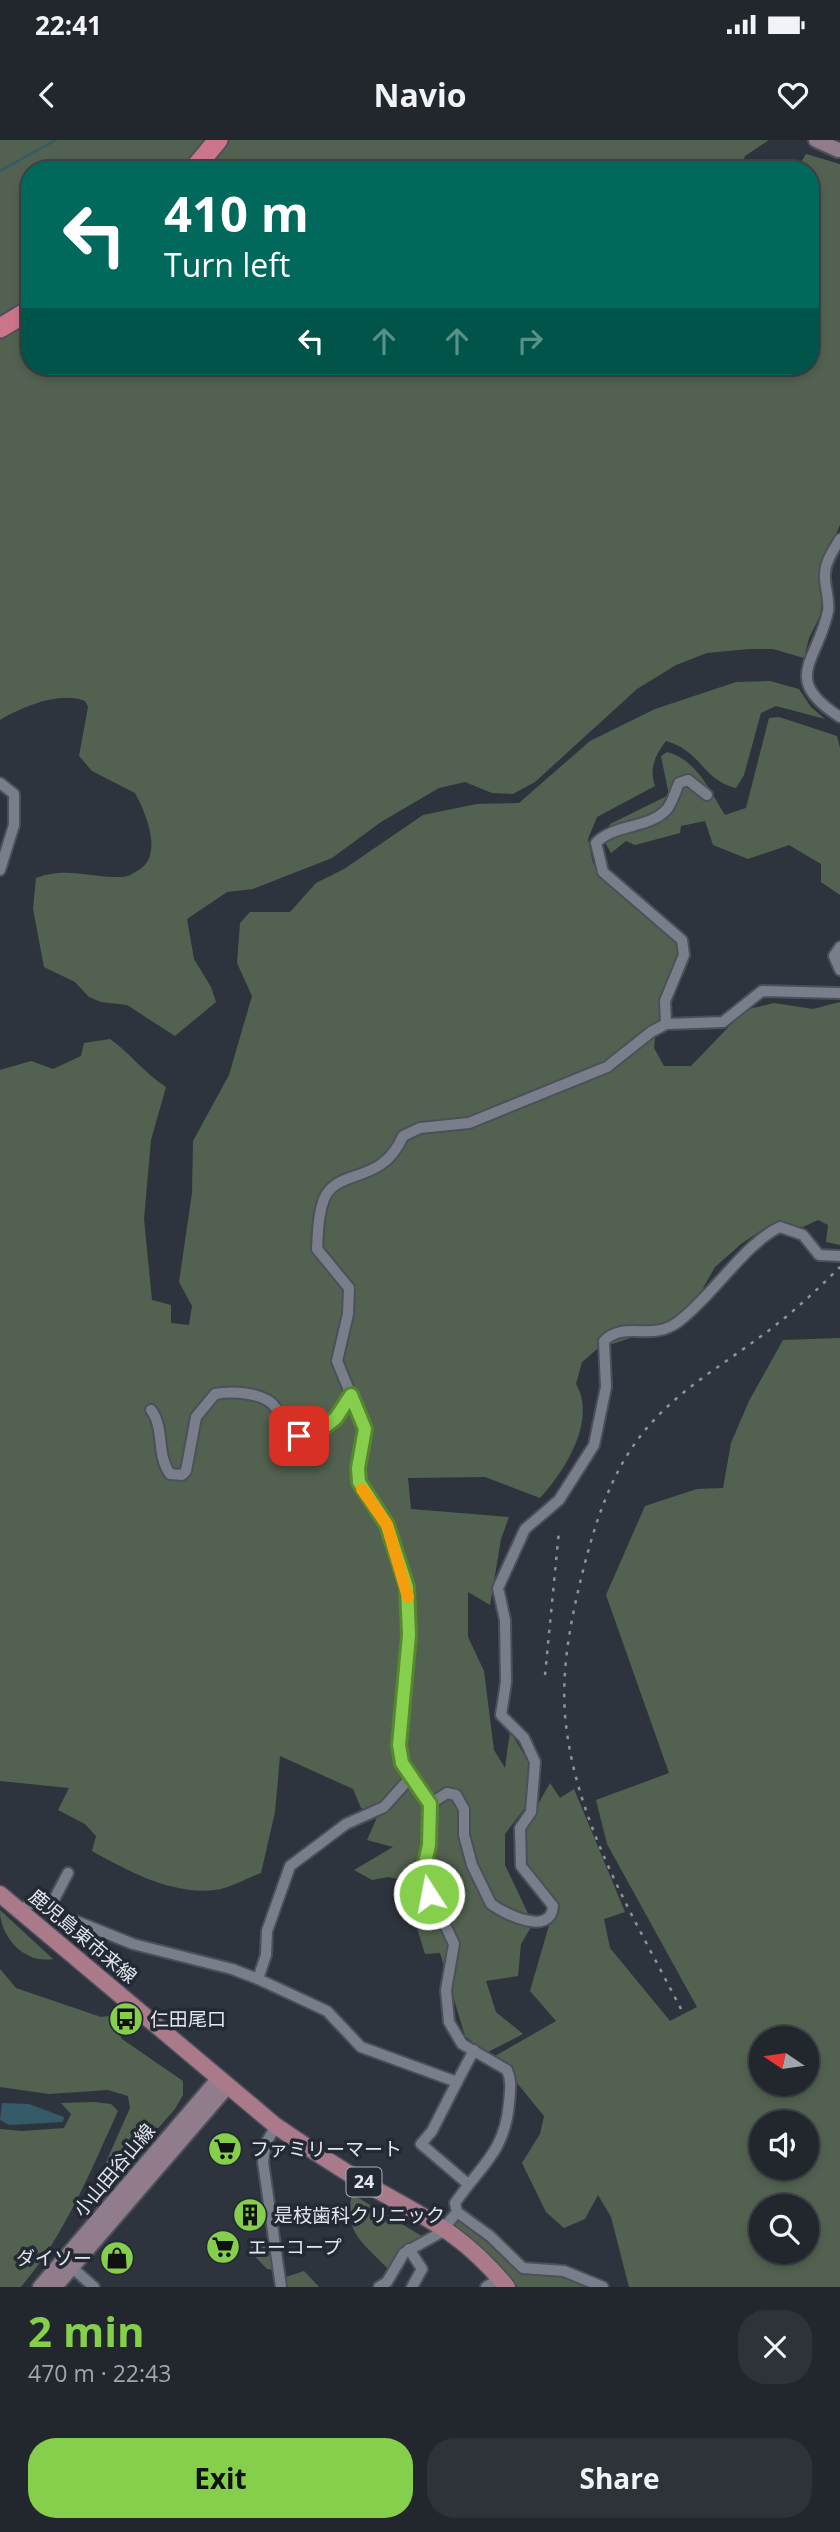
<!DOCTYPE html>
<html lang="en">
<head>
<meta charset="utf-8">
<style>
  :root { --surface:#22272e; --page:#2e333a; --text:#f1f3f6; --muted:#a2a5aa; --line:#3f444a; --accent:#85cf4c }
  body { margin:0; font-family:"Open Sans","Noto Sans JP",sans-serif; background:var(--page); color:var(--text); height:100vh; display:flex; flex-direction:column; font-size:26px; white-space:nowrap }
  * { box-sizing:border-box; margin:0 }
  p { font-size:23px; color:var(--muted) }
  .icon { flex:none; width:38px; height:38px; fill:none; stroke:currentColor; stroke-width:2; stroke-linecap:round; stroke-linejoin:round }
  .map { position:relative; height:2147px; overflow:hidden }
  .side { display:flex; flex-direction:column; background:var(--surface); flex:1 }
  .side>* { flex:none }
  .banner { position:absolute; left:21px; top:21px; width:798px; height:214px; border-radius:28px; box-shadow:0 4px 10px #0003,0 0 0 2px var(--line); background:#00695c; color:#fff; overflow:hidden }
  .needle { width:46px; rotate:283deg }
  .buttons { position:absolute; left:749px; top:1886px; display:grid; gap:14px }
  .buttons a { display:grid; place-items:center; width:70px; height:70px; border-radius:50%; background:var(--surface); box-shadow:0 4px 10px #0003,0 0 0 2px var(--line); font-size:35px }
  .pin { position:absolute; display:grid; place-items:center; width:60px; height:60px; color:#fff; margin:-30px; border-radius:14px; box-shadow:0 4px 10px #0006 }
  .me { position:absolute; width:77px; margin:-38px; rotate:349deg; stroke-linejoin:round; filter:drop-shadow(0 0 5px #0008) }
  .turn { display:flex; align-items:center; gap:24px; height:147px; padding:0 28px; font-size:32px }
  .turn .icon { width:91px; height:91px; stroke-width:2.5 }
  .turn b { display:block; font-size:49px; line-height:60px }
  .lanes { display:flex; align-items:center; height:66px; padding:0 28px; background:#0003; justify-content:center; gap:35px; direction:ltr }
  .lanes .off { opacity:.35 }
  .round { display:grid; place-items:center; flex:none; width:74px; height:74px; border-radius:28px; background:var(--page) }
  .headline { display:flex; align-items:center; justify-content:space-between; height:119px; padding:0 28px }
  h1 { font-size:42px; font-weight:700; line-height:52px; color:var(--accent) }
  .action { display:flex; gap:14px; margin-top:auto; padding:14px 28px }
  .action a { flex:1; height:80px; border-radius:28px; background:var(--accent); color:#111; font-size:28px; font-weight:700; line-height:80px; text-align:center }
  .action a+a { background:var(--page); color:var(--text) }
  .status { display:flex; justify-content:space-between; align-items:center; height:49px; padding:0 35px; background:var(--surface); direction:ltr }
  .status svg { height:19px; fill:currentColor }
  header { display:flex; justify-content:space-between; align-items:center; height:91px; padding:0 28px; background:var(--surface); font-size:32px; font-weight:700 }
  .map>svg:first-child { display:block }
</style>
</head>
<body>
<div class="status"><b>22:41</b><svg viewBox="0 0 49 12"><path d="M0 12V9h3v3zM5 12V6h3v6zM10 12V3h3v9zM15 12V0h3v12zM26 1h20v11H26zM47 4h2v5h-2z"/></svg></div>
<header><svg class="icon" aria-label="back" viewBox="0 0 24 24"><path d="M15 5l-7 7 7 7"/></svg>Navio<svg class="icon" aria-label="heart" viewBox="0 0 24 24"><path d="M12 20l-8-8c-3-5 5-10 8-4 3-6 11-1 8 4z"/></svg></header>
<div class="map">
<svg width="840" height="2147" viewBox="0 0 840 2147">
  <rect width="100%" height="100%" fill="#2e343e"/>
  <g fill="#536250" fill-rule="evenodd">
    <path d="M0,0H769L745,16L739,30H30V226H810V30H796L806,14L840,24V385L829,409L820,476L809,498L804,518L773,509H749L707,513L676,525L637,549L535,642L513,654L492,653L465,642L439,648L381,682L332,718L253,749L227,752L187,779L194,819L211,847L216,862L175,896L127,865L101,862L89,857L75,842L44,827L33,769L36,738C66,726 91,738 122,737C128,737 132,734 137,731C164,717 147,675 135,653L92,631L79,616L88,567L85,561C60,551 22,567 0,580Z"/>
    <path d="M770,541L799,549L811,567L825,579L776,566L761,573L744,635L736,648C702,640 702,611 666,601C655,615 649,629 655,646L597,677L588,699L593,723L687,814L655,898L654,908L664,926H691L745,870L774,863L813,869L840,862V1105L826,1102L828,1085L818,1080L803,1087L769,1085L741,1104L715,1127L685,1180L597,1209L582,1222L576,1244C597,1280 565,1331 540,1358L485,1337L408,1338L411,1369L509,1377L501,1399L490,1465L468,1452V1497L484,1531L494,1610L505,1628L510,1591L529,1623L528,1664L505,1694V1725L533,1784L521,1804L518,1836L486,1841L496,1872L523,1894L486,1913L465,1896L440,1813L425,1814L402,1740L388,1737L372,1740L354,1730L393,1707L367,1700L378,1675L361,1668L353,1649L280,1616L275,1672L261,1733C247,1738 230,1748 215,1750C172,1755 128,1731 92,1711L96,1696L85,1684L58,1670L69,1648L0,1641V930L31,921L53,929L81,916L84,903L110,899C131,914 144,933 166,947L151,1000L144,1079L152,1160L171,1165V1183L189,1185L192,1166L179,1142L192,1053L193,1001L229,935L252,856L237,823L240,783L250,772H290L316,743L344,729L423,675L477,664L519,663L590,601L655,569L736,542Z"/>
    <path d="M779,577L837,596L840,608V755L821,742V724L789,705L748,719L713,705L705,681L681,686L680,693L635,705L626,701L611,713L604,701L610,684L669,655L661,616L667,612C696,619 710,651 725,675L746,668L769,578Z"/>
    <path d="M840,1198V2147H629L611,2077L598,2055L585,2079L564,2088L546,2072L522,2023L540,1994L544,1976L495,1916L556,1881L530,1851L554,1768L528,1732L521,1694L550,1643L560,1658L574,1649L625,1772L604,1779L610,1808L670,1881L697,1867L607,1704L596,1660L669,1633L606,1455L645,1366L697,1349L723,1348L731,1303L749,1261L783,1200ZM761,1899H807V1944H761ZM761,1983H807V2028H761ZM761,2067H807V2112H761Z"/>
    <path d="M0,1770L53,1819C24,1824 0,1797 0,1770Z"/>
    <path d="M0,1829L16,1848L101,1877L109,1876L122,1899L183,1941V1955L175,1969L83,2074L130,1968L128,1956L108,1950L49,1954L0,1947Z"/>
    <path d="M94,1962L111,1964L118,1971C90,2032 65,2095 21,2147H0V1989L22,1991L64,1988L71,1974L61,1963Z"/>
    <path d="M352,2054L425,2098L405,2108L388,2129C364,2103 343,2093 352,2054Z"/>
    <path d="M459,2080L470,2085L517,2127L564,2134L595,2147H517L492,2118L453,2083Z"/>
    <path d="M270,2098L275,2130L267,2129L250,2111L254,2099Z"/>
    <path d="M304,2131L319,2147H286V2137Z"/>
  </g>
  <path fill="#345b67" d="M2,1963L29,1964L64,1977L63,1982L9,1985L0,1980Z"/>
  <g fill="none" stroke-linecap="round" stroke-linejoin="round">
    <path stroke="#345b67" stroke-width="2.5" d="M0,31L56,0"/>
    <g stroke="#4b5059" stroke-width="14">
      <g id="street">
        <path d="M840,399C834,409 825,422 825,434C824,446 830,459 828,471C818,521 780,539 840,577"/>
        <path d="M0,643L14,654V685L0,730"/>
        <path d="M840,807L834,816L840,830"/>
        <path d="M666,884L665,861L684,815L682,800L603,732L596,703C615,683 650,689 667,669C673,661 675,652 679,643L688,640L707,655"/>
        <path d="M151,1270C165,1288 156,1315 170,1334L182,1335L186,1331L196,1277L215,1254C231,1251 265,1252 275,1267C281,1275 284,1284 290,1292L311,1298L336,1278L351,1255"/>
        <path d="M430,1664L447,1653L456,1655L464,1669V1695L472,1725L491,1764C505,1774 551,1797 553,1766L521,1726L520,1688L531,1672L535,1622L524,1598L501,1575L506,1542L505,1480L498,1448L525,1389L559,1360L594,1305L606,1247L604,1201C626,1180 651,1202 678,1182C713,1156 745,1103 780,1087L803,1095L819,1115L840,1116"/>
        <path d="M21,1771L31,1763L133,1804L232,1829L258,1839L327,1871L361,1907L457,1942L474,1910"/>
        <path d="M48,1771L68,1733"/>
        <path d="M258,1839L266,1815L267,1791L290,1726L346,1684L384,1667L410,1638"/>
        <path d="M457,1942L432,1991L421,2004L468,2044"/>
        <path d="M276,1986L266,2003L263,2022L281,2147"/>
        <path d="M457,2072L490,2096L523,2128L564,2131L603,2147"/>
        <path d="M409,2109L422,2129L412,2147"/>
        <path d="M68,2124L94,2147"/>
        <path d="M379,2147L387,2142L404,2113L440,2093L457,2072L455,2063C481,2025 505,2012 509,1963C510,1951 512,1941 507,1930L462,1904L449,1882L446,1850L454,1804L422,1736L429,1705L430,1664L410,1638L399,1605L409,1495L407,1447L387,1385L359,1342L358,1328L365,1289L337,1221L348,1174L349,1148L317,1109C318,1092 318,1075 324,1059C337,1027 382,1046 403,996L420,988L469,983L607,927L651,892L666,884L723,882L762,851L840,853"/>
        <path d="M486,2147L494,2142"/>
      </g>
    </g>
    <g stroke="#4b5059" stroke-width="18">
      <g id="secondary">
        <path d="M816,0L838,10"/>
        <path d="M40,2147L219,1938"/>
        <path d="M55,2147L228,1946"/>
      </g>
    </g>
    <g stroke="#4b5059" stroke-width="19">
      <path id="primary" d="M0,1754L276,1986C309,2008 341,2030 375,2049C432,2081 464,2095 507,2147"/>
    </g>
    <g stroke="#4b5059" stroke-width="23">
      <g id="highway">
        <path d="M193,30L218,0"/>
        <path d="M0,188L30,170"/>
      </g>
    </g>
    <use href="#street" stroke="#787f8b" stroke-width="10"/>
    <use href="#secondary" stroke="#917c8b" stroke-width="14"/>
    <use href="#primary" stroke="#aa798a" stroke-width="16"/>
    <use href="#highway" stroke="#cc758a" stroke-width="19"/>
    <g stroke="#8e939b" stroke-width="2.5" stroke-dasharray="3.5 7" stroke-linecap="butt">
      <path d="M545,1535L559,1391"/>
      <path d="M681,1869C634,1777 574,1681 565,1575C561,1523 573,1469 586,1419C600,1367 618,1317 656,1278C686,1246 725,1223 760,1197C789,1176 815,1152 840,1127"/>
    </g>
  </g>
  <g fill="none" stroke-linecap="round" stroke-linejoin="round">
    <g stroke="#568731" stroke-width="18">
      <path id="route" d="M299,1296L311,1298L336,1278L351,1255L365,1289L358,1328L359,1342L387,1385L407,1447L409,1495L399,1605L402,1623L430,1664L429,1705L422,1736L429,1754"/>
    </g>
    <use href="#route" stroke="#85cf4c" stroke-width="12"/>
    <path stroke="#f59e0b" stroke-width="12" d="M362,1349L387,1385L408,1457"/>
  </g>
  <defs>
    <g id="bus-disc" transform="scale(1.75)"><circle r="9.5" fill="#85cf4c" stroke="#242a34"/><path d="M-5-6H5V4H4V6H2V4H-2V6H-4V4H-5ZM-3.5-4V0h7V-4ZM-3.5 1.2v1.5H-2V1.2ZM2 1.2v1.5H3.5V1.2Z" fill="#111"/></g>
    <g id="supermarket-disc" transform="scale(1.75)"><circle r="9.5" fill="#85cf4c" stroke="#242a34"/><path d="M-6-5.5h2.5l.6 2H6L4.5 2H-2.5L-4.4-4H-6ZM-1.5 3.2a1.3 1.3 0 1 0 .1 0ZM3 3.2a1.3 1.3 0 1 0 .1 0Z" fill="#111"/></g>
    <g id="building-disc" transform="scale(1.75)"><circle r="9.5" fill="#85cf4c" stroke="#242a34"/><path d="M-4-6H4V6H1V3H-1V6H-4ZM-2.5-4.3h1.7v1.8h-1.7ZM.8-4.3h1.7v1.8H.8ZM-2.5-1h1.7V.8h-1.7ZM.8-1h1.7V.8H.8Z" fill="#111"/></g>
    <g id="shop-disc" transform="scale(1.75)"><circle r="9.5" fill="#85cf4c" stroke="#242a34"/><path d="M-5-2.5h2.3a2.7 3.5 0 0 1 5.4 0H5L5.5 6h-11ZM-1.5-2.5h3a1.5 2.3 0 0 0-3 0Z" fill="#111"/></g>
  </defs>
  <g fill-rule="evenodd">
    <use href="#bus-disc" x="126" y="1879"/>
    <use href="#supermarket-disc" x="225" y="2009"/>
    <use href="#building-disc" x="250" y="2075"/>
    <use href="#supermarket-disc" x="223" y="2107"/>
    <use href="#shop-disc" x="117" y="2118"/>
  </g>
  <g text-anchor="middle" stroke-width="7" stroke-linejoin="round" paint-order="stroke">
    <rect fill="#242a34" stroke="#aaaeb6" stroke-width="2" x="346.5" y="2027.5" width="35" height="29" rx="5"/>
    <g font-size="18" font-weight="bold" fill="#e3e6ed">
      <text x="364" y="2048">24</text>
    </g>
    <g font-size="19" fill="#e3e6ed" stroke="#242a34">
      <text transform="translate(83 1796) rotate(40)" y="7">鹿児島東市来線</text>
      <text transform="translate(114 2030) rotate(-50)" y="7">小山田谷山線</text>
    </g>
    <g font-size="19" fill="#e3e6ed" stroke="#242a34" text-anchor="start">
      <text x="150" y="1886">仁田尾口</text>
      <text x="250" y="2016">ファミリーマート</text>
      <text x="274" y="2082">是枝歯科クリニック</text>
      <text x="248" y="2114">エーコープ</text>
      <text x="92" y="2125" text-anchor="end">ダイソー</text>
    </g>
  </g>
</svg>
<div class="buttons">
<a><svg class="needle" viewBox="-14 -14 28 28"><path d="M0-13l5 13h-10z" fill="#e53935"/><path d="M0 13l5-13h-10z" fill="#a2a5aa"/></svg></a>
<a><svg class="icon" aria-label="sound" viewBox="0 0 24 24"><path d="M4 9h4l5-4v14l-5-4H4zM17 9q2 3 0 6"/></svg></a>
<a><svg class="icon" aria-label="search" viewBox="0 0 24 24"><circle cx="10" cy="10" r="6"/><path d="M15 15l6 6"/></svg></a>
</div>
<div class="pin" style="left:299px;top:1296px;background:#d93025"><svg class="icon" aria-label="arrive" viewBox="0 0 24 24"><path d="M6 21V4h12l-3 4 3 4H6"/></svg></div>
<svg class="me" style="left:429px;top:1754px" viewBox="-20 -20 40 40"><circle r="17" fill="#85cf4c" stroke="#fff" stroke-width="3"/><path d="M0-11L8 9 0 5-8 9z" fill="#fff"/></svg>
<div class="banner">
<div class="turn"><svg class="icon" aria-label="left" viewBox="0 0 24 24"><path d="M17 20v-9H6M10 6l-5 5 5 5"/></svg><div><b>410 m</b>Turn left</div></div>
<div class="lanes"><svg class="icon" aria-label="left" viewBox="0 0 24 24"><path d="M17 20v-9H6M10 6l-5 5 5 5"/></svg><svg class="icon off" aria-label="ahead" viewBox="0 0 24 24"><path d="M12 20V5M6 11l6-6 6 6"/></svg><svg class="icon off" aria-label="ahead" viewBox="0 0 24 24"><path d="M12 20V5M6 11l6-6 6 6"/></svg><svg class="icon off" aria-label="right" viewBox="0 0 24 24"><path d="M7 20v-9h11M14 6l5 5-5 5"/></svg></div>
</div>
</div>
<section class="side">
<div class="headline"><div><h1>2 min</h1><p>470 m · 22:43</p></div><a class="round"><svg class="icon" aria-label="close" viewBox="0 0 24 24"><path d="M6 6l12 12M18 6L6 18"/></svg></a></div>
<div class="action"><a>Exit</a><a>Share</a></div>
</section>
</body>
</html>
